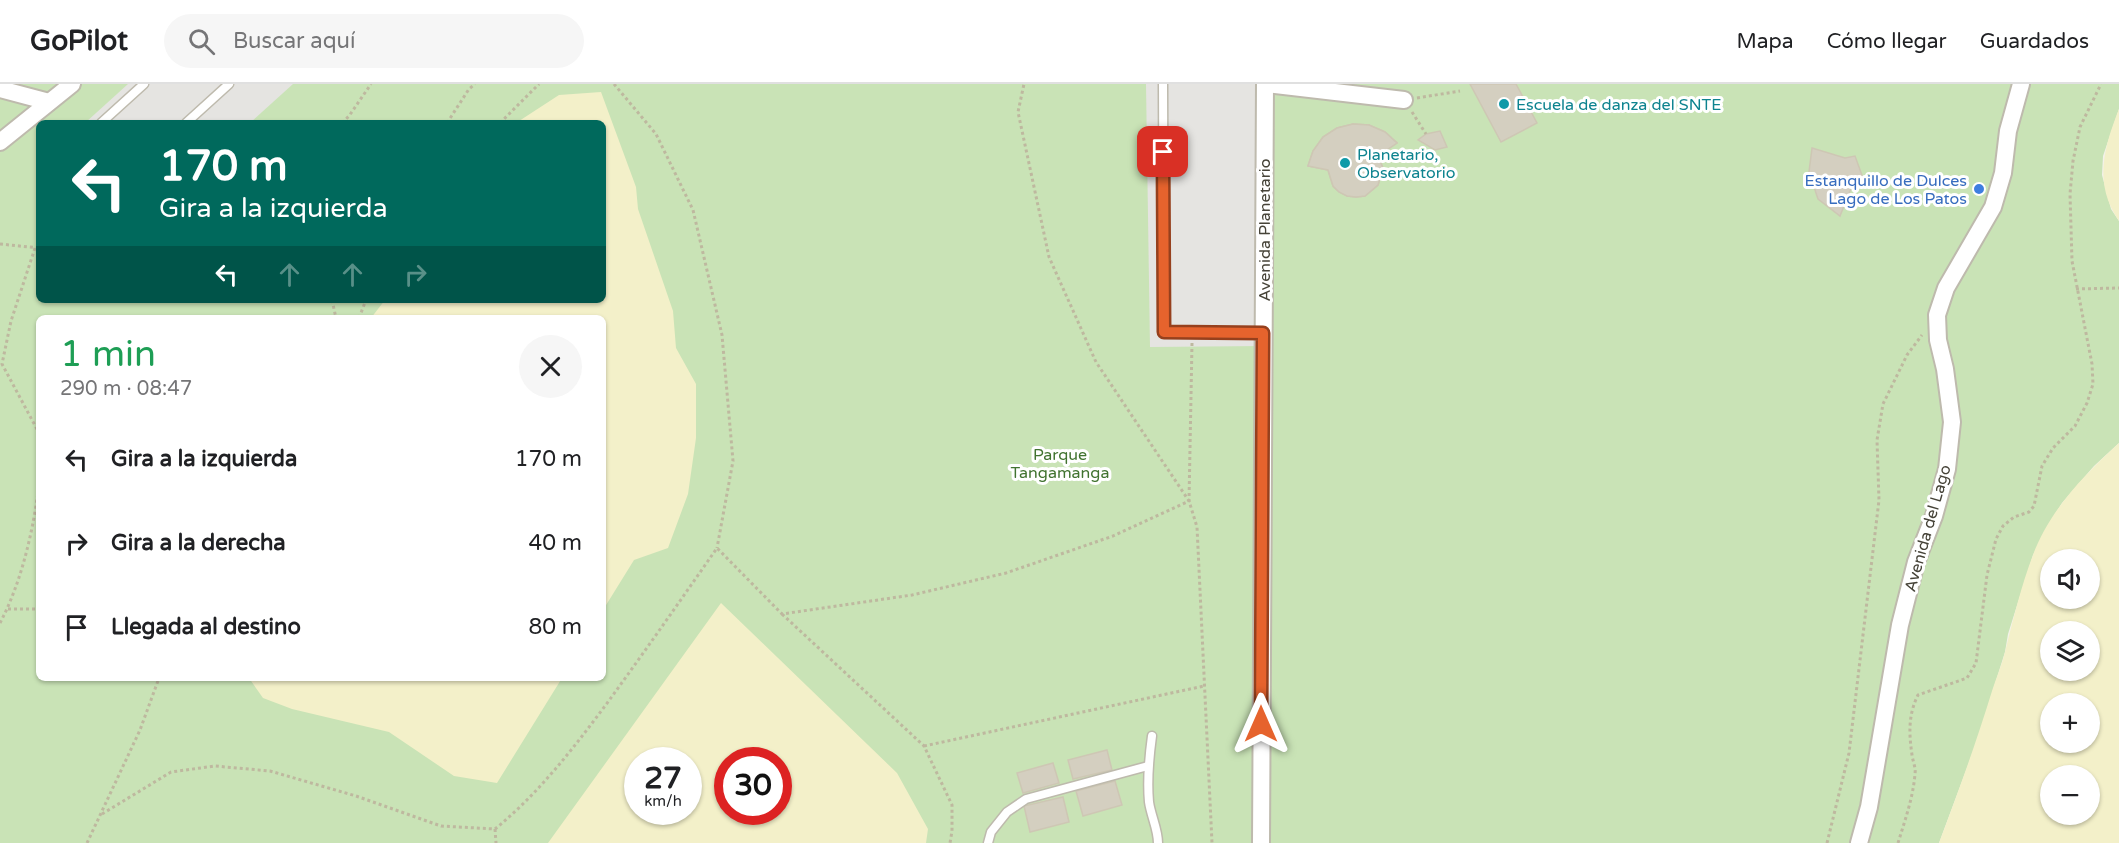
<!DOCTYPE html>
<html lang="es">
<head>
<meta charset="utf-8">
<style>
  :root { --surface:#fff; --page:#f6f6f6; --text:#202124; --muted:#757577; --line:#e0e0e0 }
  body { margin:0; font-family:"Varela Round",sans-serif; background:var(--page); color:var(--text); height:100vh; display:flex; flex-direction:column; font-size:22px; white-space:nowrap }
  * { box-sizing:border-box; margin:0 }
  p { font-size:20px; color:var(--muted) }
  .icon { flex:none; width:33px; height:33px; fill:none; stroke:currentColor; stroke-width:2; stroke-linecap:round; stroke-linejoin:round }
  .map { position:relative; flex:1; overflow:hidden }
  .side { position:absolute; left:36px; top:231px; width:570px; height:366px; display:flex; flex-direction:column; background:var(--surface); border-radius:9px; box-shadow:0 2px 4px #0004 }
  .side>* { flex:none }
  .hud { position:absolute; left:36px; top:36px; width:570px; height:183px; border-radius:9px; box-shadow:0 2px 4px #0004; background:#00695c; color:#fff; overflow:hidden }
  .tools { position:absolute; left:2040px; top:465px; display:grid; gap:12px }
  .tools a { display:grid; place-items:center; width:60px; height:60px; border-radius:50%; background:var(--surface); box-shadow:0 2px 4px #0004; font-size:30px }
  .speed { position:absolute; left:624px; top:663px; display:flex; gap:12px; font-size:30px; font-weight:700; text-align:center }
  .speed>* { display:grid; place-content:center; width:78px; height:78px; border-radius:50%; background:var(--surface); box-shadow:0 2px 4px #0004; line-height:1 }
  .speed small { font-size:15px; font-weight:400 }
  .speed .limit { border:9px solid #d22; background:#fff; color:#111 }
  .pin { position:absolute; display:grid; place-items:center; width:51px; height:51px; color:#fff; margin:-26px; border-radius:12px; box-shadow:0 3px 9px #0006 }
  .me { position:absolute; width:66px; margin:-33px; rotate:0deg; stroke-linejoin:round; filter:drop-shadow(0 0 4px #0008) }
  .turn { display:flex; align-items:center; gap:21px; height:126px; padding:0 24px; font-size:27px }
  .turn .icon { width:78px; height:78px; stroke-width:2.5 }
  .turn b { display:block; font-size:42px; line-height:51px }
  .lanes { display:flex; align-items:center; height:57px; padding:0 24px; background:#0003; justify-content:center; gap:30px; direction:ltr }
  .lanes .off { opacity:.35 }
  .round { display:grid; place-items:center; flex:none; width:63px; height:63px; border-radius:32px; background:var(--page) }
  .summary { display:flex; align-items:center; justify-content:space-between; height:102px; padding:0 24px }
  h1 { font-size:36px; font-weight:600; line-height:45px; color:#1e9e55 }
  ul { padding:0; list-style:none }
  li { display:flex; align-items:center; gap:18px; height:84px; padding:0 24px }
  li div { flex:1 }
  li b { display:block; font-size:22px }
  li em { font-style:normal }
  header { display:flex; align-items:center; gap:36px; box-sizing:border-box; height:84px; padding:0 30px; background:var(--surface); border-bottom:2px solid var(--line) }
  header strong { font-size:28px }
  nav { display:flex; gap:33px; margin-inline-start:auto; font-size:21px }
  .search { width:420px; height:54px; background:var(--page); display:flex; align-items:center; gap:15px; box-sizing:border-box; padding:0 21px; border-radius:33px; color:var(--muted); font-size:22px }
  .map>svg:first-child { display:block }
</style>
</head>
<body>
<header>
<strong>GoPilot</strong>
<div class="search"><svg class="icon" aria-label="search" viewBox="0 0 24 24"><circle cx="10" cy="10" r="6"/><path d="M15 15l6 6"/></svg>Buscar aquí</div>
<nav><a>Mapa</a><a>Cómo llegar</a><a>Guardados</a></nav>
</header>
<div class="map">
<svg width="2119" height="759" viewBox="0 0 2119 759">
  <rect width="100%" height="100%" fill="#f3f2e9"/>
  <path fill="#c9e3b6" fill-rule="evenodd" d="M0,0H2119V25L2103,72L2102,91L2111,125L2119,137V359L2094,382L2062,419L2047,443L2033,471L2008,550L2005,568L1977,657L1939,759H0ZM39,39H603V216H39ZM39,234H603V594H39ZM638,676H688V728H638ZM728,676H778V728H728Z"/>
  <g fill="#f3f0c9" fill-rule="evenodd">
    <path d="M601,8L636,103L638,125L673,227L676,264L696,300V354L688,410L668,464L634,476L603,526V234H371L385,216H603V39H516L559,11Z"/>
    <path d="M2119,25V137C2093,100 2104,63 2119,25Z"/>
    <path d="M2119,359V759H1939C1958,709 1976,659 1992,607C1996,594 2002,581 2005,568C2013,536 2021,502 2033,471C2049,427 2084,391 2119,359ZM2050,476H2090V514H2050ZM2050,548H2090V586H2050ZM2050,620H2090V658H2050ZM2050,692H2090V730H2050Z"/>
    <path d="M721,519L897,689L928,745L926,759H548ZM688,676V728H638V676ZM728,676H778V728H728Z"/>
    <path d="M249,594H562L497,699L454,692L389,648L292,625L263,614Z"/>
  </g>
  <g fill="#e5e4e1">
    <path d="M128,0H293L250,39H85Z"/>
    <path d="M1146,0H1265L1263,262L1150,263Z"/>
  </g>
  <g fill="#d4cfc0" stroke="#cec7b4" stroke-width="1.5">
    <path d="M1470,0H1516L1537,39L1501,58Z"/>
    <path d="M1353,40L1369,41L1385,48L1397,59L1378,72L1383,84L1378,101L1365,112L1356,113L1347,112L1339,108L1333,102L1328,86L1308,82L1313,67L1323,53L1337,44Z"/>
    <path d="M1353,40L1369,41L1385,48L1397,59L1378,72L1383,84L1378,101L1365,112L1356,113L1347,112L1339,108L1333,102L1328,86L1308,82L1313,67L1323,53L1337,44Z"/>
    <path d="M1440,47L1447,63L1435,66L1418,56L1426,50Z"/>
    <path d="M1812,64L1845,74L1855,72L1863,94L1854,97L1840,132L1818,115L1809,88Z"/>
    <path d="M1107,666L1112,686L1073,695L1068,676Z"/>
    <path d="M1053,679L1059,699L1023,709L1017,689Z"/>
    <path d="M1115,697L1122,721L1083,732L1076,707Z"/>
    <path d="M1063,713L1069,738L1030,748L1024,722Z"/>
  </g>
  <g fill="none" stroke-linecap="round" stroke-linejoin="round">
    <g stroke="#bebaad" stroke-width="11">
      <g id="lane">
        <path d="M1163,0L1164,248L1263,249"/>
        <path d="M101,39L144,0"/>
        <path d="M186,39L229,0"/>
        <path d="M1152,652C1149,674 1147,696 1149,718C1151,732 1158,745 1158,759"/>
        <path d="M988,759L991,748L1007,728L1026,715L1148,682"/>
      </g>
    </g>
    <g stroke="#bebaad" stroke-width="20">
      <g id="street">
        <path d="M1266,0L1404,16"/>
        <path d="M0,5L49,18"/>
        <path d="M0,58L72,0"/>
        <path d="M1261,759L1265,0"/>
        <path d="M1859,759L1869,723L1900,541L1916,478L1934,432L1947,385L1952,338L1945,285L1938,256L1937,231L1946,204L1993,123L2003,89L2008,47L2021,0"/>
      </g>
    </g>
    <g stroke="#beb89f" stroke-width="3" stroke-dasharray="3 3" stroke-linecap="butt">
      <path d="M614,0L656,50L693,126L722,251L733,377L717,464"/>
      <path d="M1417,14L1460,7"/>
      <path d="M1412,28L1426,50"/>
      <path d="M342,39L349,32L371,0"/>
      <path d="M447,39L469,5L475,0"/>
      <path d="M500,39L539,0"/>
      <path d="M0,160L39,164"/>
      <path d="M35,164L11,237L2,280L39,349"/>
      <path d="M2076,205L2119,204"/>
      <path d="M332,216L336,234"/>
      <path d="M359,234L366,216"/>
      <path d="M1192,259L1189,417L1197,443L1212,759"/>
      <path d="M8,525H39"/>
      <path d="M782,530L924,662L952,721V747L950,759"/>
      <path d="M0,539C22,497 33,447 39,401"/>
      <path d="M924,662L1204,602"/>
      <path d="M102,730L171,688L215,682L270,687L356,712L441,742L495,745C538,710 572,666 605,622C643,570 680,517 717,464L782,530L912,511L1006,489L1113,452L1189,417L1096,278L1049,173L1018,28L1024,0"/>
      <path d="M495,745L496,759"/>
      <path d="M87,759L140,646L159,594"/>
      <path d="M1827,759L1849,669L1879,416L1877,356L1883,320L1907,271L1922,251"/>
      <path d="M1898,759C1905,736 1913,714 1915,690C1916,684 1913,678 1912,671C1909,650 1908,631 1918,611L1967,594L1976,579L1987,491L1996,455L2003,442L2014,433L2029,428L2034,422L2042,382L2053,364L2075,342L2087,319L2093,300L2092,280L2072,177L2070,110L2073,77L2080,43L2101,0"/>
    </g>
    <use href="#lane" stroke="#fff" stroke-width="8"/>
    <use href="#street" stroke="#fff" stroke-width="16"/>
  </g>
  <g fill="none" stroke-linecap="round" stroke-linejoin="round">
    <g stroke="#96401d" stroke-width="15">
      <path id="route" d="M1163,68L1164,248L1263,249L1261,640"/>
    </g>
    <use href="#route" stroke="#e6632d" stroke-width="10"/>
  </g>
  <g fill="#0f9aa8" stroke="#fff" stroke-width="2">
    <circle cx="1504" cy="20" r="6"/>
    <circle cx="1345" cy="79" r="6"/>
  </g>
  <circle fill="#3f7fe0" stroke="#fff" stroke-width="2" cx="1979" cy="105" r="6"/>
  <g text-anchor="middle" stroke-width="6" stroke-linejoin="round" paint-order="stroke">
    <g font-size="16" fill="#0d838f" stroke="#fff" text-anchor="start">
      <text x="1516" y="26">Escuela de danza del SNTE</text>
      <text x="1357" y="76">Planetario,<tspan x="1357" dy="18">Observatorio</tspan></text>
    </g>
    <g font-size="16" fill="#366cbe" stroke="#fff" text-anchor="end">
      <text x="1967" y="102">Estanquillo de Dulces<tspan x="1967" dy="18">Lago de Los Patos</tspan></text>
    </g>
    <g font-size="16" fill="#464338" stroke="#fff">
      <text transform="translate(1264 146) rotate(-90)" y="6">Avenida Planetario</text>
      <text transform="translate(1927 444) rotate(-74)" y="6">Avenida del Lago</text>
    </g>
    <g font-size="16" fill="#417330" stroke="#fff">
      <text x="1060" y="376">Parque<tspan x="1060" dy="18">Tangamanga</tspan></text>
    </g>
  </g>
</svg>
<div class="tools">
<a><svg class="icon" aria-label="sound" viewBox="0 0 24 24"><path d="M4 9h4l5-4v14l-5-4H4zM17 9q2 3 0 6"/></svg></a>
<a><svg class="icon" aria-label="layers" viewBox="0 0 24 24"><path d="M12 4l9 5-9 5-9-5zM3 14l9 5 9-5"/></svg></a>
<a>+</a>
<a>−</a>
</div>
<div class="speed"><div>27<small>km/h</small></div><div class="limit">30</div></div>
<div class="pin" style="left:1163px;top:68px;background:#d93025"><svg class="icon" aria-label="arrive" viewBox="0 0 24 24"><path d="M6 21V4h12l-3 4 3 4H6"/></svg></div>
<svg class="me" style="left:1261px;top:640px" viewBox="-20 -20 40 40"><path d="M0-17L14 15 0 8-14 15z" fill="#e6632d" stroke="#fff" stroke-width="4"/></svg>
<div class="hud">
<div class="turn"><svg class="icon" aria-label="left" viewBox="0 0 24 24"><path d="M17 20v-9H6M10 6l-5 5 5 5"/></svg><div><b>170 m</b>Gira a la izquierda</div></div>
<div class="lanes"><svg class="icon" aria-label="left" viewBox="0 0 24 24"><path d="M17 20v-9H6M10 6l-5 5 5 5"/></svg><svg class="icon off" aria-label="ahead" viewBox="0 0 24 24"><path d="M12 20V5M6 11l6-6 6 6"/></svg><svg class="icon off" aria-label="ahead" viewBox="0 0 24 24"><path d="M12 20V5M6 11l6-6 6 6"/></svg><svg class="icon off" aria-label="right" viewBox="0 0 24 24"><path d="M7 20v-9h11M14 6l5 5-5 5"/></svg></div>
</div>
<section class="side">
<div class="summary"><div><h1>1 min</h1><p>290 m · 08:47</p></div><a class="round"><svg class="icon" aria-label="close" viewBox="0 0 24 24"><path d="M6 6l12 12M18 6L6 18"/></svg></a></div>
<ul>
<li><svg class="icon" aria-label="left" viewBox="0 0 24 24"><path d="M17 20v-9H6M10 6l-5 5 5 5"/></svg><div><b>Gira a la izquierda</b></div><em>170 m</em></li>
<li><svg class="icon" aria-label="right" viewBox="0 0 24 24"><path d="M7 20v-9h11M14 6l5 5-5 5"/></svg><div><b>Gira a la derecha</b></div><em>40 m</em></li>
<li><svg class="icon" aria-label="arrive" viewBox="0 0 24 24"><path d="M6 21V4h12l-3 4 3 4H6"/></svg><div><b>Llegada al destino</b></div><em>80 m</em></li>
</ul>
</section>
</div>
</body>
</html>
